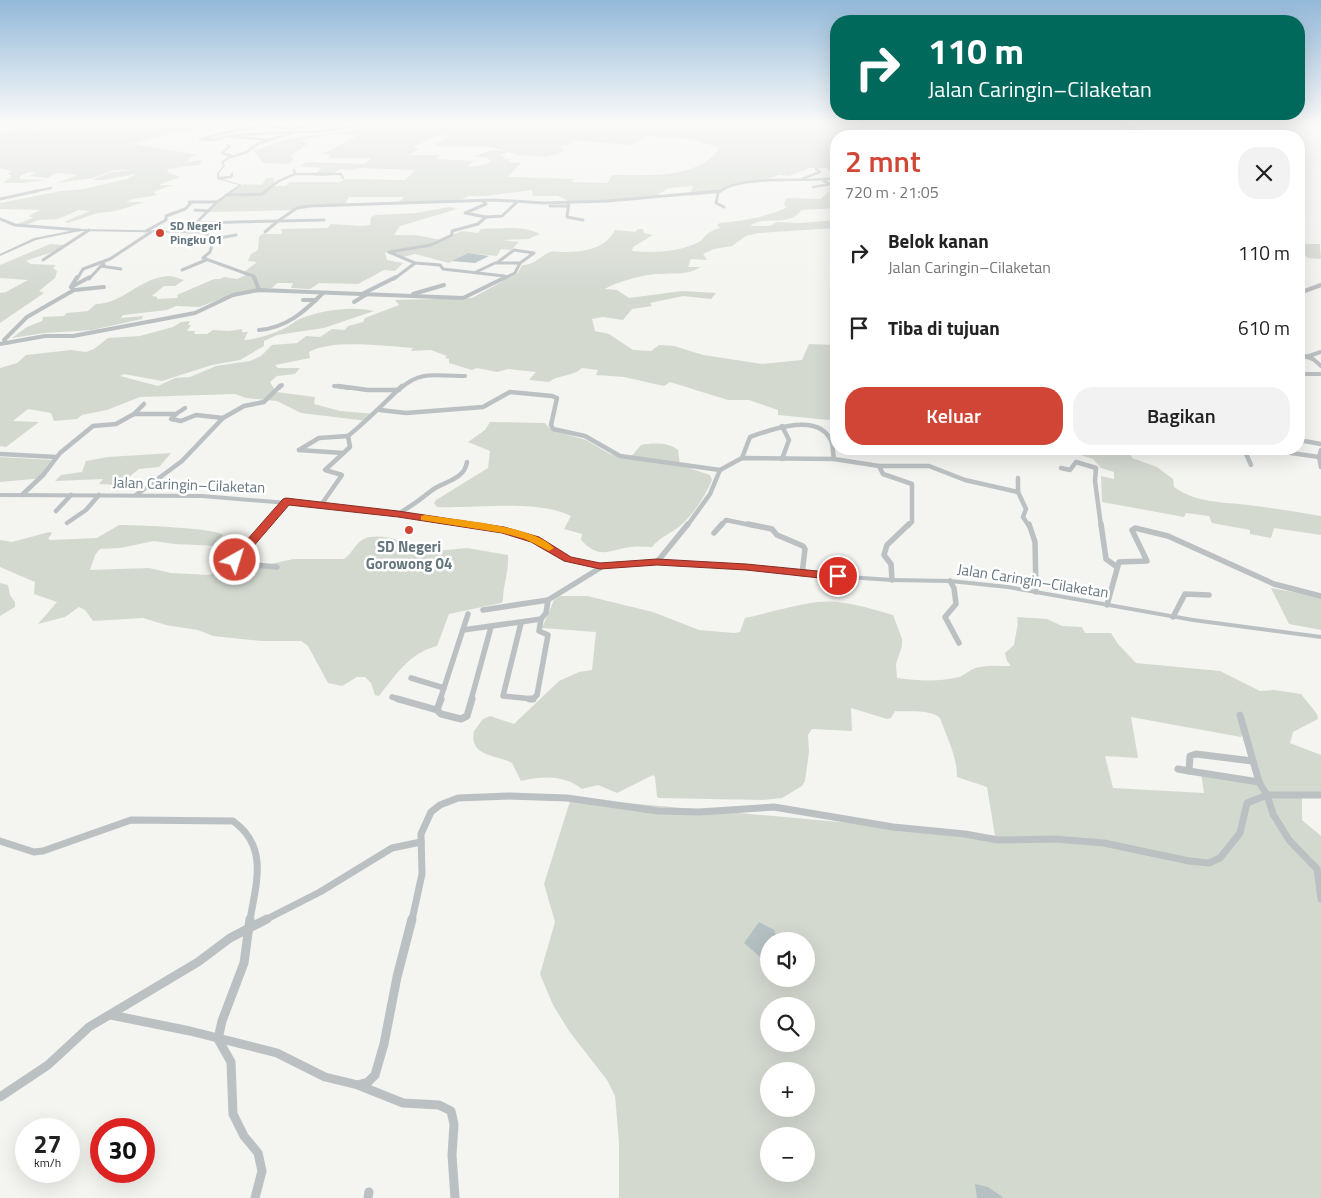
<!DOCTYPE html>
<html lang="id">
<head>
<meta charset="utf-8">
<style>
  :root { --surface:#fff; --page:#f2f2f2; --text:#222; --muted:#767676; --accent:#d04535 }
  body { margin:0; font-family:"Titillium Web",sans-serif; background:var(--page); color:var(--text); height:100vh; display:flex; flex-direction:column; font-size:19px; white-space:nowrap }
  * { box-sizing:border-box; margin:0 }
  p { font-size:16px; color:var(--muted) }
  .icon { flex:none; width:28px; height:28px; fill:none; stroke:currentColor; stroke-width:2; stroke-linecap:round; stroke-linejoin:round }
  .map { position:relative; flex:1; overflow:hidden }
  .drawer { position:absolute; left:830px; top:130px; width:475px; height:325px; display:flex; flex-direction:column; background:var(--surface); border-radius:20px; box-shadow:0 5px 20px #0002 }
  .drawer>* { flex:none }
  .top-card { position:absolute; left:830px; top:15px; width:475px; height:105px; border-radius:20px; box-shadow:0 5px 20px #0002; background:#00695c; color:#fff; overflow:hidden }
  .controls { position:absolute; left:760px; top:932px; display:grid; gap:10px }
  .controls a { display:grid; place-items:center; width:55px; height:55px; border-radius:50%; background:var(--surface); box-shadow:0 5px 20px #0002; font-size:25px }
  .speed { position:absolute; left:15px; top:1118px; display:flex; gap:10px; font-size:25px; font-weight:700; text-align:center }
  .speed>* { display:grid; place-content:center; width:65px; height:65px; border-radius:50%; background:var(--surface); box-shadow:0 5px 20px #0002; line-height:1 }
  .speed small { font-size:12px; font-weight:400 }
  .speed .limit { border:8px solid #d22; background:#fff; color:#111 }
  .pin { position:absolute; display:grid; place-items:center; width:42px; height:42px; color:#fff; margin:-21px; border:2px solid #fff; border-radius:50%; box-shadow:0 1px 5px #0007 }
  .me { position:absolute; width:55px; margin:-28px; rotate:39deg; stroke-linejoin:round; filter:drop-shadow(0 0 4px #0008) }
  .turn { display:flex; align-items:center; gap:18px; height:105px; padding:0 15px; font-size:22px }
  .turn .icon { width:65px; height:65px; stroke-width:2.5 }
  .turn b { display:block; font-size:35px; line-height:42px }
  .round { display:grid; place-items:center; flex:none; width:52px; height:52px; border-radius:20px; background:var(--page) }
  .head { display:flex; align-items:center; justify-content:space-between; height:85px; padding:0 15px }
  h1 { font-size:30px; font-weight:600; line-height:38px; color:var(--accent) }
  .cta { display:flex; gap:10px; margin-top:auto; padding:10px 15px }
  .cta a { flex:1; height:58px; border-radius:20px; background:var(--accent); color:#fff; font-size:20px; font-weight:600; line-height:58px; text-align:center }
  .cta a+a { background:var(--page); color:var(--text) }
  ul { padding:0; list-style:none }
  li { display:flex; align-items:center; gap:15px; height:75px; padding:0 15px }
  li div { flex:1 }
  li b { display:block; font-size:19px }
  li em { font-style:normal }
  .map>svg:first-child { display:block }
</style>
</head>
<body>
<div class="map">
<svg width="1321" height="1198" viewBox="0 0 1321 1198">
  <rect width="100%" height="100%" fill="#f4f4f1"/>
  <g fill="#d4d9d0" fill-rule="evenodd">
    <path d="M12,123H252L236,126H206L190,131L175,132L136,143H128L198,155L189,158L187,162L203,160L199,165L168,169L167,172L180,177L159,185H173L153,192L157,195L133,199L126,202H144L116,211L98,213L68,223L64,222L90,211L79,210L58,219L39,220L25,225L17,224L33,218L29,216L40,210L0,209V203L61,191L84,189L127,179L137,174C122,176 107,181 92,180L112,172L131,170H114L93,178L57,183L78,175L57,173L47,178L29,176L37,173L30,172L20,176V179L45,180L22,183H3L12,176L8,174L11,171L0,168V133L18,129L47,131L38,127L2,128Z"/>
    <path d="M399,123H847L844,129L877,132L885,127L907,128L908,124L905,123H982L1007,127V123H1124L1161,135L836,136V173H831L827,168H806L808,169L789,176L779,175L760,182L729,186L721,193L689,196L693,186L669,188L654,197L603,201H568L558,196H533L532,190L486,196H468L463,199L457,200L455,203H398L404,197H349L344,205H313L294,210L209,212L220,200L244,184L262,185L266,178H274L275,186H286L290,182H340L345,179L405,180L415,170L358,168L352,170L341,169L328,176H313L322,168L301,166L306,162L365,164L371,158H330V155L322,154L359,135L329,134L301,140L308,144L290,156L294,159L289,164L263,163L254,151L286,139ZM437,135L453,136L434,144L438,146L491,147L518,155L545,157L564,152L560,146L572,144L571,140L632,145L647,136L692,139L719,148C699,180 645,175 613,175L607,183L571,182L574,179L508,177L521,163L508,162L511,159H503L505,157L500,155L507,153C497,147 484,152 475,157H486L491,161C484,166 476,167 468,166L474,161L436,159L440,155H409L418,149L414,147Z"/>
    <path d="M836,184V208L802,210C800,211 799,214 797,215C784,225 763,216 750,226H770L777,222L800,223L836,220V228L759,233L746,236L732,246L714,249L703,254L707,260L691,259L688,267H701C689,275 674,273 659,274C646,274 615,282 605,289L617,290L629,298L682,291L716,293L711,299L683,296L650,303L652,306L632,309L623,320L603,317L592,319L595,331L609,334L633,350L651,351L659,345L674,346L703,355L762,364L802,360L809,344L836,345V415L829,420L778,415V410L749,400H728L670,382L664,386L624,377L596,375L598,370L582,368C573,377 559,374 549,382L529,380L536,372L508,369L497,372L477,368L472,370L449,363V359L445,358L447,356L431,350L411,351L413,348C386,346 331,339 309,352L310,358L275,365L278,368H300L295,374L277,376L270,382L276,392L315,397L314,404L340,411L376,414L367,421L301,413L277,401L246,398L235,394L140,397L107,410L82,415L77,419L54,421L51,413L28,409L13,421L39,422L6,447L0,446V368L17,363L26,355L71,350L86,352L94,349L108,338L140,336L173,327L181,322L190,321L188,325H191L187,331H195L194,334H207L213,330L229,331L242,329V332H248L244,340C257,339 273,334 285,328C291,325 296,320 302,318C324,310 351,306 374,311L324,328L277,335L264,341V346L240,360L212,365L162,381L124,374L120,376L158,386L175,378L190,377L216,366L250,361L261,356L272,345L297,343L306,336L320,337L332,329L345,330L348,326L363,322L365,318L399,305L395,300L472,298L518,273L522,265C535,265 539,257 550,252C554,251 557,252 561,252C582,252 605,250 615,230L635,232L638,229H643L644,233L653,235L633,247L632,251C652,253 676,252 695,244C707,239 702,233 720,228L717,225L720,223C740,221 769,217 787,207L784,205L786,198L820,199L831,190L827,189Z"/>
    <path d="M449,207L457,209L400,226L394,235H416L441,240L462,231L478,233L481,229C501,229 523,225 540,234L528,239L503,240L519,242L511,250L501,249L497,256L468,253L449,263L415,254L403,257L385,252L387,260L403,263L395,271L384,270L358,284L319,283L310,289L291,288L293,283H277L272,288L239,292L199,307L176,306L167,310L123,315L121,318L143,316L142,319L92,330L45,333L12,338L27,327L42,321L43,317L64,316L67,313L88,311L96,304C122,304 141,277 169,276C175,276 179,279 184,280L175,286H164L152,296L157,297V299L178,298L177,295L214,279H220L224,277L237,279L248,274L244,272L257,262L248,261L251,254L258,250L259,237L262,234H282L281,229L328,228L331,224L361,226L370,225L371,217L376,215L416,213Z"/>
    <path d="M50,244L64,245C56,254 38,255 26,261L31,264L56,265L53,268L57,271L55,278L39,291L44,293L0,323V293L6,292L28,280L0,278V265Z"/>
    <path d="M1299,244H1320L1321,259L1308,258L1299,250Z"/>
    <path d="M490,422L545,423L551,430L586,440L610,454L629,459L641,445C653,443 668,442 678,450L680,465L710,475L712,480C705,496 694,514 680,526C670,534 660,537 652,547C645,547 638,546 632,547C609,549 601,561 581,540L582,534L564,529L571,516C536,499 476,509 437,507L434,503L436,500L488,468L490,451L468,442L485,430Z"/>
    <path d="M1051,449H1121L1131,455L1132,458L1157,467L1173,479L1174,487C1196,503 1223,502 1248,505C1272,508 1297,512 1321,516V535L1274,528L1271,538L1250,534V530L1212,523L1209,516L1186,513L1184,517L1102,502L1101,476L1114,479V472L1101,468L1093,459L1065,450Z"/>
    <path d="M171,453L159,467L139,469L119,485L99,484L103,479L55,481L61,475L82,472L86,461L108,457Z"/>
    <path d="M0,457L54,460L44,478L0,482Z"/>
    <path d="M119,525C134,525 217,528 223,535L218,546L174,544L154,541L120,548L100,549L95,555L90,570L149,568L171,573L210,575L216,569L231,573L293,559H344C352,554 355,543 364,539C376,533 400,539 411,545L412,550L416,553L467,548L508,555C509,572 503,585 503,601L501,603L449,614L437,646C409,653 396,675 379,696L375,695L371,683L365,677H357L342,686L328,683L308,646L301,641H262L213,636L198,630L166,625L143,618L93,621L85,610L79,607L65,617L38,624L57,602L34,594L35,582L0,567V540L12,542L49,532L52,533L48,539L51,540L97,538Z"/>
    <path d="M0,583L8,585L10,595L15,602V607L0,616Z"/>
    <path d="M1271,588L1321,597V630L1289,624Z"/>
    <path d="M560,596H587L653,612L699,630L734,633L740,632L745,618C768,613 793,605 817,602C841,599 870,608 893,615L902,639V646L896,664L897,678C919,681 938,682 959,677C967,674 971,668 980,667C990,665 1001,666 1011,666L1007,661L1005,653L1014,645C1015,635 1019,627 1017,617L1047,619L1062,626L1082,627L1085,633H1111L1118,644L1136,663L1220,671L1260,691L1274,690L1301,694L1317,714L1318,719L1293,732L1290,743L1321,755V795L1302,796V820L1321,836V1198H619V1142L615,1096L607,1080L569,1031L553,1005L540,974L555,922L544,884L571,798L995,836L987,787L957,777C957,756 947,738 940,718C931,709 907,712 895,711L891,718L887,719L851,708L852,731L812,729L808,735L809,752L805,781L802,786L782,798L763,800L659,798L657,797L655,777L653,775L617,793L598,785L582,789C564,775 542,776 521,781L512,763C498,755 468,757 474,731L483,719L490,716L514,724L559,681L579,672L592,670L596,632L542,628L554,600ZM1131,717L1241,737L1243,731L1257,783L1201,772L1204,793L1113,788L1105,756L1138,758ZM769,941H806V979H769ZM769,1006H806V1044H769ZM769,1071H806V1109H769ZM769,1136H806V1174H769Z"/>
  </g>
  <g fill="#b4c0c2">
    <path d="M468,253L489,256L475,263L452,261Z"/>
    <path d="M759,922L774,930L778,941H769V965L744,943Z"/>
    <path d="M975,1184L988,1187L1004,1198H977Z"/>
  </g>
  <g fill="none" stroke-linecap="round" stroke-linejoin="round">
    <g stroke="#bbc0c2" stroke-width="2.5">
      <path d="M879,123L898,125"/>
      <path d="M1113,123L1138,130L1133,136"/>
      <path d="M267,125L290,129"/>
      <path d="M244,128L200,139L213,140L229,136L268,140"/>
      <path d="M293,129L321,123"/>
      <path d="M242,130L261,126"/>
      <path d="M331,130L338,123"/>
      <path d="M860,131L866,123"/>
      <path d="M233,135L295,132"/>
      <path d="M228,145L230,146L222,153L232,156"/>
      <path d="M295,174H341L343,178"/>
      <path d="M219,178L231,177L232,174"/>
      <path d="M802,179L820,172L816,169"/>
      <path d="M813,187L831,184L824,181"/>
      <path d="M31,192L51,188"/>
      <path d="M264,192L279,181L295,174L294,170"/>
      <path d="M719,192C742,174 805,183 836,178"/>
    </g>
    <g stroke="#bbc0c2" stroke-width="3">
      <path d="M718,193L716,203L724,207"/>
      <path d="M226,195L262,194L266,191"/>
      <path d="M0,199L37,191"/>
      <path d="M483,201L486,204L465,213L486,217"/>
      <path d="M189,202H217"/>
      <path d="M569,202L567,217L583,220"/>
      <path d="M550,206H568"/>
      <path d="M195,210L209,211"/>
      <path d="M0,219L15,225L80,230"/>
      <path d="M197,223L278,221L297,208L310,206L495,200L544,203L608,201L720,191"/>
      <path d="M146,231L166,220V216L185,209L192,202"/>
      <path d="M187,232H200L214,237L210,252L203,258L253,276L254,279"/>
      <path d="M265,232L278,221L324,220"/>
      <path d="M214,239L236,235"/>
      <path d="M43,260L89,230"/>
      <path d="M498,262L514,250L534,253L520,263L515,273L503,279"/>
      <path d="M104,264L101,266L121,269"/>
      <path d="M182,270L206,260"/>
      <path d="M476,272L495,263H520"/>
      <path d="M504,276L443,269L440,265L415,263L389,252L431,245L452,235V231L478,224L486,217L502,216L517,202"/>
      <path d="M77,279L83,269L110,259L151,232"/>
      <path d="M89,279L101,266"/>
      <path d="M394,279L415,263"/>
    </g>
    <g stroke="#bbc0c2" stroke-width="4">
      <path d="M77,277L71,287L74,290L104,287"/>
      <path d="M254,277L259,290"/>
      <path d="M71,287L90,277"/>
      <path d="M1299,293L1321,285"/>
      <path d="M362,294L396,277"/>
      <path d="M413,294L444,285"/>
      <path d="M303,300H316"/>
      <path d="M354,302L367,294"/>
      <path d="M259,330C286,328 304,312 323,293"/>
      <path d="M5,342L4,340L27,317L74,290"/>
      <path d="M0,344L45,336H73L195,313L233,295L259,290L463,298L506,277"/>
      <path d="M1299,354L1313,359L1321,366"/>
      <path d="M1306,357L1321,352"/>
      <path d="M1306,374H1321"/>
      <path d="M334,386L349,388"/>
      <path d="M279,388L282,385"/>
      <path d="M401,388C422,369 438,377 465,376"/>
    </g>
    <g stroke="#bbc0c2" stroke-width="4.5">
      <path d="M338,386L368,390H399"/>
      <path d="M380,410L406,413L483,407L510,392L552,396L557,398L551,425L553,429L585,436L620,456L720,470"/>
      <path d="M134,414L144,404"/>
      <path d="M176,414L185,408"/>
      <path d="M782,426L789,440L782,459"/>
      <path d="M1299,440L1321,444"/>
      <path d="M1244,449L1251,465"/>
      <path d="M1263,449L1319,457"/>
      <path d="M299,450L319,438L348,436"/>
      <path d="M299,450L343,453"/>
      <path d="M1321,450L1319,457L1321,467"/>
      <path d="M0,454L56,457"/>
      <path d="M742,458L750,437C772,429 821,411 832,443C833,448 833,454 834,459"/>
      <path d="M879,466L883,474L912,484V522L908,526"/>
      <path d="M1061,468L1070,470L1076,462L1096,468L1095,481L1101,526"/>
      <path d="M1018,478V492"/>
      <path d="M22,495L44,474L60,453L93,426L116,424L134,414H176L171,419L181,421L196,415L223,418"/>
      <path d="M136,495L182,461L223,418L244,406L264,402L280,386"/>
      <path d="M321,505L342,475L325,470L350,447L348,436C368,420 384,403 402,386"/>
      <path d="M56,511L71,495"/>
      <path d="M398,514C410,507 420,500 431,491C443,481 464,481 467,462"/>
      <path d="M67,523L86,510L99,495"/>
      <path d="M265,526L286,501"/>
      <path d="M687,526L710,494L720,470L742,458L834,459L879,466H929L965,480L1018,492L1026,509L1023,517L1029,526"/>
      <path d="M721,526L726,520L755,526"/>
    </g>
    <g stroke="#bbc0c2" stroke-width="5.5">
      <path d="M266,524L235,560L241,564L277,567"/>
      <path d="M748,524L772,529L777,535L803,546L805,549L802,574"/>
      <path d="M1029,524L1035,542L1036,592"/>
      <path d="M1101,524L1106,559L1117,567"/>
      <path d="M714,533L722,524"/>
      <path d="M657,562L688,524"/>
      <path d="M892,580L891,564L884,555L887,545L909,524"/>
      <path d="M950,581L954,588L956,604L945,617L959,643"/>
      <path d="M1107,605L1119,562L1147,561L1132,530L1135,528L1168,536L1274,584L1321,596"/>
      <path d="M483,610L548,600L600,568"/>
      <path d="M1173,617L1185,594L1209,595"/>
      <path d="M521,623L503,696L533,699L537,695L548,635L539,631L541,619"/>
      <path d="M463,630L541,619L546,613L548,600"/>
      <path d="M411,678L444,688"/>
      <path d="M392,697L402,700"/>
      <path d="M440,700L468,614"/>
      <path d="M471,700L491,627"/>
    </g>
    <g stroke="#bbc0c2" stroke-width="7">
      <path d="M398,699L437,710"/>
      <path d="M441,699L437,710L441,714L461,719L467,716L472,699"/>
      <path d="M530,699H533"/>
      <path d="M1240,715L1259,782L1267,795L1273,814L1289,840L1317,869L1321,899"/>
      <path d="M1178,769L1189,771L1190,756L1196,754L1252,761"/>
      <path d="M1189,771L1259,782"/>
      <path d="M0,841L34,852L43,851L131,820L233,821C269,847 256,883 250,920"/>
      <path d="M265,920L320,892L392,848L421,842"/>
      <path d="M412,920L422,874L421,834L431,812L440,805L458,798L509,796L567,798L658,811L699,812L774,807L893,827L965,834L998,840L1055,839L1104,843L1189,861L1209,863L1220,858L1240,833L1247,803L1267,795H1321"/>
    </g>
    <g stroke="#bbc0c2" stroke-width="9">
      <path d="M250,919L244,963L222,1021L218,1039L231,1062L233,1114L244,1136L258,1153L262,1171L255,1198"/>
      <path d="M111,1015L190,1031L277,1053L325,1077L358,1085L368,1082L375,1075L384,1044L397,977L412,919"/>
      <path d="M358,1085L403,1103L439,1105L451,1111L454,1124L452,1155L455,1198"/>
      <path d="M0,1097L48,1065L89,1027L198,962L230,938L267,919"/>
      <path d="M368,1198L369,1192"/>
    </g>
    <g fill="#bbc0c2" fill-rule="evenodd">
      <path d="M376,123H386L316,133H295L258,145L248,153L229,159L224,162L225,166L219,173V178L242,185L218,203L188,233L80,231L36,240L0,256V254L34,238L80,229L186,231L216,201L239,185L217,179V173L223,166L221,162L227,157L246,151L256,143L295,131H316Z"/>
      <path d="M0,493L202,494L360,507L504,528L537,539L570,558L600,564L657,560L746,565L802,572L892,578L950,579L1008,585L1193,618L1321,635V639L1193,622L1008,589L950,583L892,582L802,576L746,569L657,564L600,568L566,560L533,541L503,532L360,511L202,498L0,497Z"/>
    </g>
  </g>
  <linearGradient id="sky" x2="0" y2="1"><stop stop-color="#93b9d9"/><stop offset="0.42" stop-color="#fafaf9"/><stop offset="1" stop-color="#fafaf9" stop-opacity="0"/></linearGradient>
  <rect width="1321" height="291" fill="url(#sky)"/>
  <path fill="#d04535" stroke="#872d22" d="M286,498L398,511L504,527L539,537L571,557L600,563L657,559L746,564L838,573L844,576L838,580L746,570L657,565L600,569L564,561L531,542L502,533L398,517L289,505L239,563H231V558L283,499Z"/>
  <path fill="#f59e0b" d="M425,515C456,520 533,525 554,548L549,551L525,539L503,533L421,520V516Z"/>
  <g fill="#d04535" stroke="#fff" stroke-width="2">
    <circle cx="160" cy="233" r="5"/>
    <circle cx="409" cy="530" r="5"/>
  </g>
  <g text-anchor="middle" stroke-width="5" stroke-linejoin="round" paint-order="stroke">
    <g font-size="12" font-weight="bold" fill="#66777f" stroke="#fff" text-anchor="start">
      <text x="170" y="230">SD Negeri<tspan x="170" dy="14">Pingku 01</tspan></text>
    </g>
    <g font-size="15" fill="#66777f" stroke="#fff">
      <text transform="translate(189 485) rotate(2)" y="5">Jalan Caringin–Cilaketan</text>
      <text transform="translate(1033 581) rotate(9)" y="5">Jalan Caringin–Cilaketan</text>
    </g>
    <g font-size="15" font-weight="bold" fill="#66777f" stroke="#fff">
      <text x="409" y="552">SD Negeri<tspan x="409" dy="17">Gorowong 04</tspan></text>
    </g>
  </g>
</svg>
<div class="controls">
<a><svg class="icon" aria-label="sound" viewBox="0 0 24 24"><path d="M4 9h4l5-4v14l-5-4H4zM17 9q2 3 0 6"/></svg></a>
<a><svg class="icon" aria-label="search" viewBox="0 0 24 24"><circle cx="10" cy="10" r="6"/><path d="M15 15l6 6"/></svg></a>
<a>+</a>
<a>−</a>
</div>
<div class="speed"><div>27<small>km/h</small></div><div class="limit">30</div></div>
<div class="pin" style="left:838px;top:576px;background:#d93025"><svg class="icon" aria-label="arrive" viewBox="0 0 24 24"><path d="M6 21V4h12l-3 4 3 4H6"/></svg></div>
<svg class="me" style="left:235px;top:560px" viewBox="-20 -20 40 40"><circle r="17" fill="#d04535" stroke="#fff" stroke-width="3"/><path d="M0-11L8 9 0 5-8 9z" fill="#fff"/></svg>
<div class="top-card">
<div class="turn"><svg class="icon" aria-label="right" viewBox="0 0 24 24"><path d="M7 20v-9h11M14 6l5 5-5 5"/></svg><div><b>110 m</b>Jalan Caringin–Cilaketan</div></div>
</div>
<section class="drawer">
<div class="head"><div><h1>2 mnt</h1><p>720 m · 21:05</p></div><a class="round"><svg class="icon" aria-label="close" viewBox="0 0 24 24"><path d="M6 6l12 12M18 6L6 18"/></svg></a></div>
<ul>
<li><svg class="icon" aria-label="right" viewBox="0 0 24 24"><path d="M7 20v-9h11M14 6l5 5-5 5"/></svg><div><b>Belok kanan</b><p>Jalan Caringin–Cilaketan</p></div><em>110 m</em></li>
<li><svg class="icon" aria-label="arrive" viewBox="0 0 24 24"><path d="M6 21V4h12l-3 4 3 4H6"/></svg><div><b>Tiba di tujuan</b></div><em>610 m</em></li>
</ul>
<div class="cta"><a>Keluar</a><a>Bagikan</a></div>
</section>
</div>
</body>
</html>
